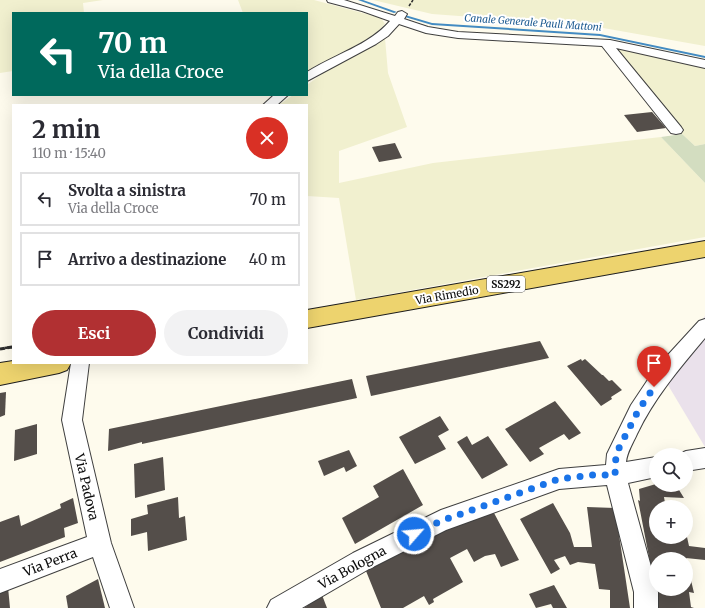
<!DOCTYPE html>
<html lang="it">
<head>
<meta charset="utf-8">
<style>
  :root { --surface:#fff; --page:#f2f2f3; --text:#2b2b33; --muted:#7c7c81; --line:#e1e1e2; --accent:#b13032 }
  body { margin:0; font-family:Merriweather,serif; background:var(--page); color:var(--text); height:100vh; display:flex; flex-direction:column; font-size:15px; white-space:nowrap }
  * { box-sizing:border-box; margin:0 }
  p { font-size:13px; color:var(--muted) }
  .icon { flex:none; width:22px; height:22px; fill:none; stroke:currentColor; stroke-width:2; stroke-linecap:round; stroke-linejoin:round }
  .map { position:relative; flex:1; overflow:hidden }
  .details { position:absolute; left:12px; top:104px; width:296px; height:260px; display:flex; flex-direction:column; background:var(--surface); border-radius:0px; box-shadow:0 4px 16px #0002 }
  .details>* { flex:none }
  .guide { position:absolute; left:12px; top:12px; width:296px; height:84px; border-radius:0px; box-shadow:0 4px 16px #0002; background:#00695c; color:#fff; overflow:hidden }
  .tools { position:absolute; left:649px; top:448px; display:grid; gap:8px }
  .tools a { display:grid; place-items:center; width:44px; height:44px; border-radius:50%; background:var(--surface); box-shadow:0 4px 16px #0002; font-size:20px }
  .pin { position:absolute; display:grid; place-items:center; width:34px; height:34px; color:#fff; margin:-41px -17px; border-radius:50% 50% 50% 0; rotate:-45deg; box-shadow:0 0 4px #0007 }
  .pin .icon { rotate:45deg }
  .me { position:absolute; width:44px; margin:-22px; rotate:63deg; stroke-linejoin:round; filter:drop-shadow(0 0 3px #0008) }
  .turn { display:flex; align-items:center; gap:14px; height:84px; padding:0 20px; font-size:18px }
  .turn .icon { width:52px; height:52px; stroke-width:2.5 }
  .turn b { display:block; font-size:28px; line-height:34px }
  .round { display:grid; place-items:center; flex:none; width:42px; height:42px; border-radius:21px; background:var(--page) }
  .headline { display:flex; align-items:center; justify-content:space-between; height:68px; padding:0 20px }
  h1 { font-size:24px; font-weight:700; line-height:30px }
  .cta { display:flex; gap:8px; margin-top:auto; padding:8px 20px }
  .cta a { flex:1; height:46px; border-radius:24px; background:var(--accent); color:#fff; font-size:16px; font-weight:700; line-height:46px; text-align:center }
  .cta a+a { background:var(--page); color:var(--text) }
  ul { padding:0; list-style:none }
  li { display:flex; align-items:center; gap:12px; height:54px; margin:0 8px 6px; padding:0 12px; border:2px solid var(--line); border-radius:0px }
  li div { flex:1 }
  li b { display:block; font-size:15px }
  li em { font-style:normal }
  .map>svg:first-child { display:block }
</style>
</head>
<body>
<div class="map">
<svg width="705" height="608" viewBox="0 0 705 608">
  <rect width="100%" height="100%" fill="#fefbed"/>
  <path fill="#eae1eb" d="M705,316V447L662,375Z"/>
  <g fill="#f1f0cf">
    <path d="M0,0H103L83,3L84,13H13V71L0,73Z"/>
    <path d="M238,0H314L381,18L385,24L376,33L385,38L388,73L407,127L339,151V183L433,163L661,137L705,183V237L356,300L339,198L307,196V105H279L293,95H307V85L330,68L317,65L307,72V13H243Z"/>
    <path d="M373,0H705V46L592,26L432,14Z"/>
    <path d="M603,42L705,60V144L695,146L682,134Z"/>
  </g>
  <path fill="#d3ddc0" d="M682,134L695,146L705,144V183L661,137Z"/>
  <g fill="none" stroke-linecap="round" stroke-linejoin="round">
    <g fill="#438bc2" fill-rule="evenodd">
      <path d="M358,0H363L397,12L394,13Z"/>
      <path d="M405,15L432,23L600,34L705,56V58L600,36L432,25L405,17Z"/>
    </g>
  </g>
  <g fill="#544e4a">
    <path d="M652,112L666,128L637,132L624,115Z"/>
    <path d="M395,143L402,158L379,162L372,147Z"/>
    <path d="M540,341L549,358L371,396L366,376Z"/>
    <path d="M581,359L582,361L585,359L602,375H603L609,381L612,380L622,390L611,397L612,399L601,406L567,366Z"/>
    <path d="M352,379L357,398L142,444V442L108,451L109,429Z"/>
    <path d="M6,392L5,415L0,417V393Z"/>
    <path d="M555,401L581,433L569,440L564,434L539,448L544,454L530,462L505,429Z"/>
    <path d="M440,416L449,430L438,436L446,449L415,464L399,437Z"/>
    <path d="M37,424V454L14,461L15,430Z"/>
    <path d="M467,436L472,445L488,436L508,465L482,479L457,442Z"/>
    <path d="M349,450L357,466L346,472L344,467L324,476L318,461Z"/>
    <path d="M163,457L165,490L135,498L134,464Z"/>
    <path d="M403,469L423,505L355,544L342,518L379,497L373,486Z"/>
    <path d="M656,484L676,485L684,498L664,497L665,503L674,504V507H656V537H687L689,546L705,548V560L686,558L687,559H656L655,588L638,500L640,501L639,489Z"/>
    <path d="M178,497L179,518L185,516L187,540L148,551L147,532L131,536V519L148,514L147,505Z"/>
    <path d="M73,498L78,523L64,528L65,537L0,562V522L19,515L21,526L61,508L60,504Z"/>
    <path d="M553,503L570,533L574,547H592L587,507L615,508L630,608H610V590L599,589L595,564L578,562L570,565L565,556L554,560L560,569L551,574L520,519Z"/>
    <path d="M494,513L519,560L501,567L495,554L485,556L474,562L467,549L450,558L463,582L433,599L434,602L429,605L424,596L403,608H381L366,571L436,533Z"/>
    <path d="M686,559L694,593L689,592L691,607L694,608H659L656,589H686Z"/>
    <path d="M98,579L105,608H68L66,596Z"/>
    <path d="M554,585L567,608H553L551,604L536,608L529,594Z"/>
    <path d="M8,587L10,608H0V591Z"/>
    <path d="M322,595L327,608H304Z"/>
  </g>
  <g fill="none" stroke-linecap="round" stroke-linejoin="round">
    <g stroke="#3f3f3f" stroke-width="2">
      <g id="minor">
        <path d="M327,0H344L395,16L398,12L402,11L407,14L404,19L428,27L458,32L610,40L705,60V68L616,48L681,127L683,130L681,133L676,134L671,133L602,46L458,38L426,33L399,24L388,36L376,44L307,81V72C335,54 368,46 390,21L362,11L328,2Z"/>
        <path d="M274,95H288L277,105H263Z"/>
        <path d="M705,319V338C679,369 654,398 637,434C633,443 627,452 626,462L656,457V477L628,483L658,592V608H634V592L607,485L559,489L446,530L369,569L302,608H267L271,600L353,553L441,510L559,469L606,465L607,454L631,405L655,369L699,321Z"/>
        <path d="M71,363H89L82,420L111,543L134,608H110L93,557L0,593V569L87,537L62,420Z"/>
        <path d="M705,448V468L686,471V455H678L679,454L686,451Z"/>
      </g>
    </g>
    <g stroke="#1d1d1d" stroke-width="2">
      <g id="major">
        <path d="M705,241V257L307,328V310Z"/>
        <path d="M13,361V363H71L67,370L59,373L0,385V363Z"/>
      </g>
    </g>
    <path stroke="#2e2e2e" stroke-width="1.5" stroke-dasharray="3 1.5" stroke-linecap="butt" d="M409,6L413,0"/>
    <path stroke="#2e2e2e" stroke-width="2.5" stroke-dasharray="3.5 2" stroke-linecap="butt" d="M5,348L13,347"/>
    <path stroke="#2e2e2e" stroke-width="3" stroke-dasharray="5 2.5" stroke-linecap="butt" d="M0,349L12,347"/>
    <use href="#minor" fill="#fff" fill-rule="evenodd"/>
    <use href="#major" fill="#edd36e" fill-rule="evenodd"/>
  </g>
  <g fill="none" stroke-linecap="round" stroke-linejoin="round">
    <path stroke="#1a73e8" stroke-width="7" stroke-dasharray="0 12.6" d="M414,534L441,521L559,479L593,475H615L616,454L638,411L654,387"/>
  </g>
  <g text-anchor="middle" stroke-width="4" stroke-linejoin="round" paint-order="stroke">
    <g font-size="10" font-style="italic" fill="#205d93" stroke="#fff">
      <text transform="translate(533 22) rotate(4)" y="4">Canale Generale Pauli Mattoni</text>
    </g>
    <rect fill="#fff" stroke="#555" stroke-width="1" x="487" y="276" width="38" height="16" rx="3"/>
    <g font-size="10" font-weight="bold" fill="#0c0c0c">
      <text x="506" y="288">SS292</text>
    </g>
    <g font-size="11" fill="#0c0c0c" stroke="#fff">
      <text transform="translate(447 295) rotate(-10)" y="4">Via Rimedio</text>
    </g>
    <g font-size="13" fill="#0c0c0c" stroke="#fff">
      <text transform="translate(87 487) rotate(77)" y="5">Via Padova</text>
      <text transform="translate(50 562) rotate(-21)" y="5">Via Perra</text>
      <text transform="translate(352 567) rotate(-29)" y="5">Via Bologna</text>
    </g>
  </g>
</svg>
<div class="tools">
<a><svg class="icon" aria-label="search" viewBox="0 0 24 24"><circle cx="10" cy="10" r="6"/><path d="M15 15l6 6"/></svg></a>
<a>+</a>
<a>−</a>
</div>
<div class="pin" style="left:654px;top:387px;background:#d93025"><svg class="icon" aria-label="arrive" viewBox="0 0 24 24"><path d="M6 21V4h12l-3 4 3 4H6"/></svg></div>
<svg class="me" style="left:414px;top:534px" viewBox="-20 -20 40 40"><circle r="17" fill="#1a73e8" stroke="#fff" stroke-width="3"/><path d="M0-11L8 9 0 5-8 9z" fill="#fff"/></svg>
<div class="guide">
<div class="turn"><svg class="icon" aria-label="left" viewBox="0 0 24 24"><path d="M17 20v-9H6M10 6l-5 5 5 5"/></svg><div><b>70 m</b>Via della Croce</div></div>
</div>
<section class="details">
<div class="headline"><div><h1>2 min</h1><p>110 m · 15:40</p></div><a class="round" style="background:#d93025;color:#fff"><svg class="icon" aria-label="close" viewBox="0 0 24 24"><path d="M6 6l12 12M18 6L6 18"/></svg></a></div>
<ul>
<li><svg class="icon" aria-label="left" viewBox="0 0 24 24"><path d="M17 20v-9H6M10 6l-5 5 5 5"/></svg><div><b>Svolta a sinistra</b><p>Via della Croce</p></div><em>70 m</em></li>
<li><svg class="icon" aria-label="arrive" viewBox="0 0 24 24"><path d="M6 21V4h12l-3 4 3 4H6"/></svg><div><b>Arrivo a destinazione</b></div><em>40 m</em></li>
</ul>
<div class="cta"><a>Esci</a><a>Condividi</a></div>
</section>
</div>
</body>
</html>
